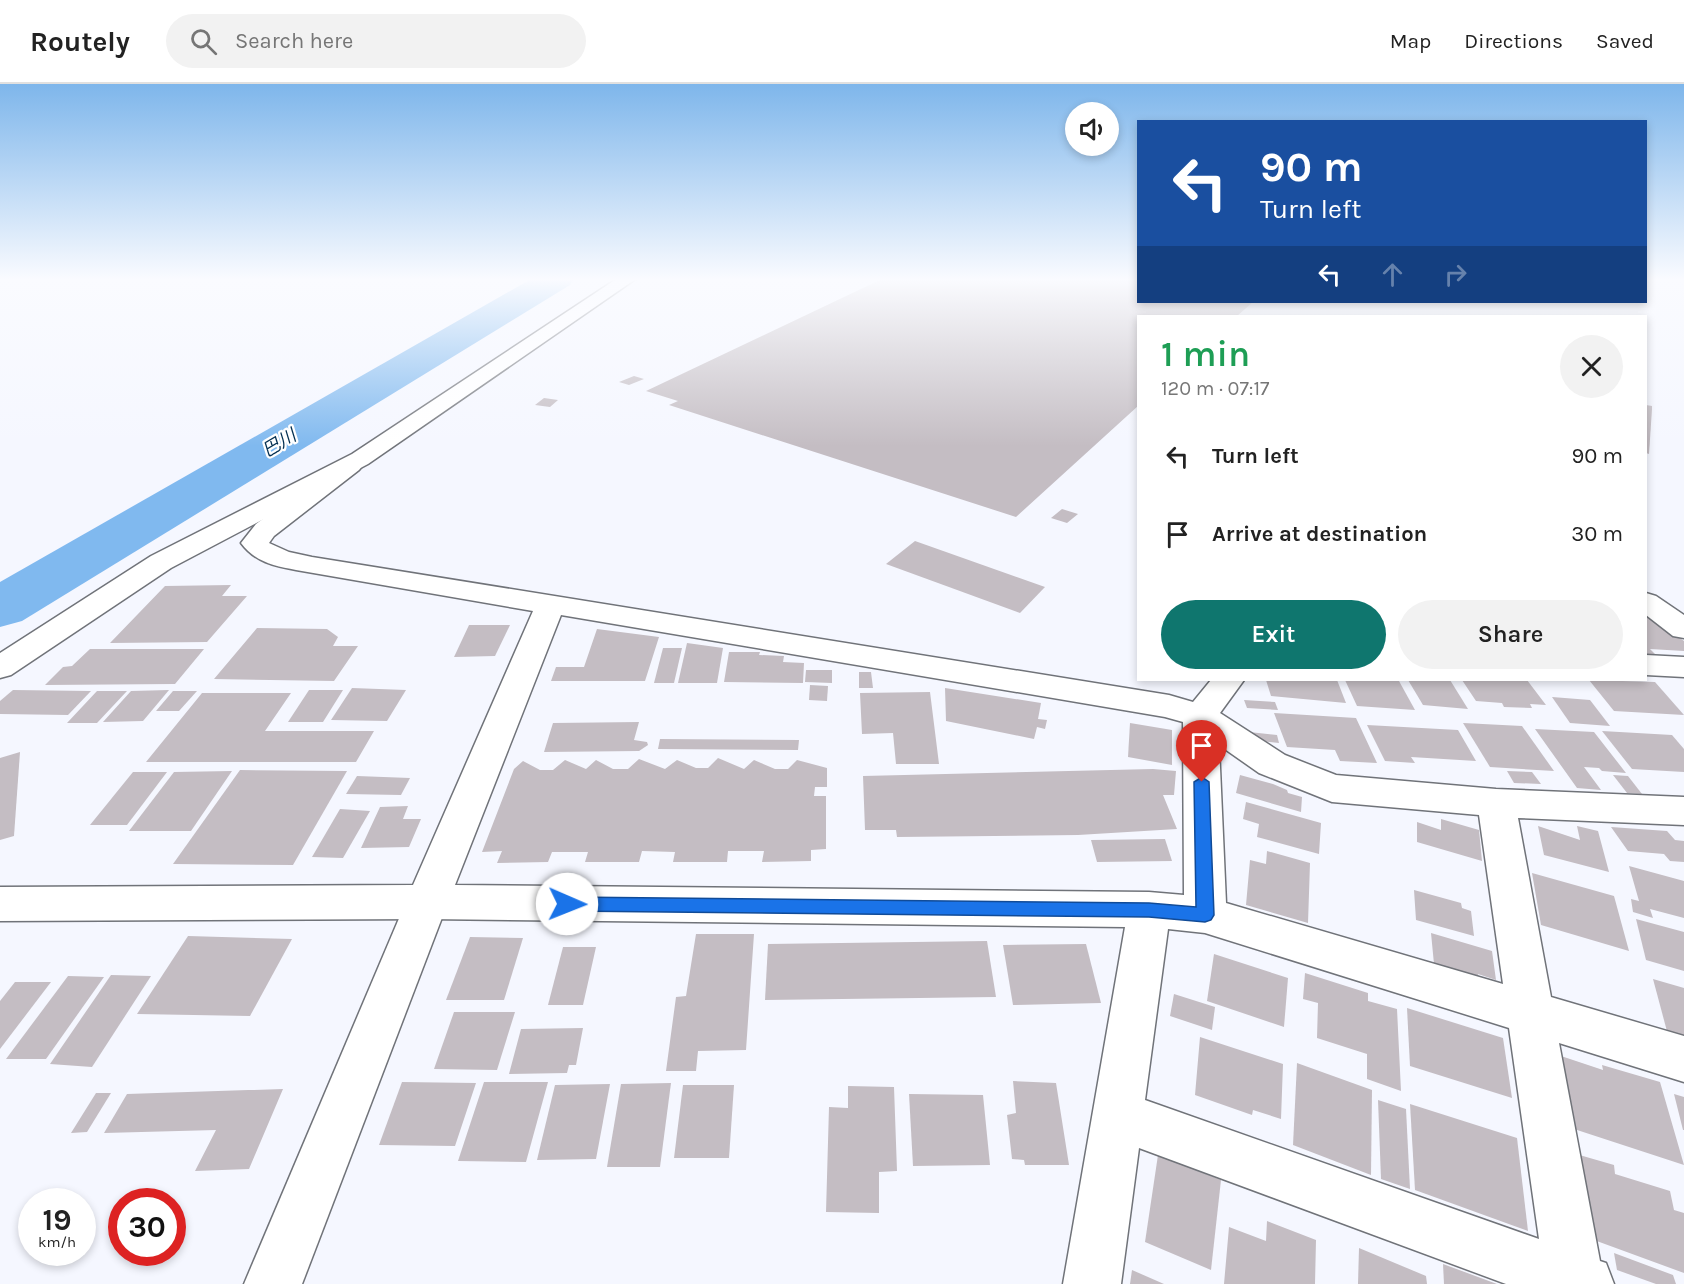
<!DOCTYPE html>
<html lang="en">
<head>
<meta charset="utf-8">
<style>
  :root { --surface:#fff; --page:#f2f2f2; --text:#222; --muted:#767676; --line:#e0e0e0; --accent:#0f766e }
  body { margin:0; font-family:Karla,"Noto Sans JP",sans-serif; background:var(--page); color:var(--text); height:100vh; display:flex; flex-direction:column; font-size:22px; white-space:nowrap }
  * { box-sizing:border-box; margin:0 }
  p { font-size:20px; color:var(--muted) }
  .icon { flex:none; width:33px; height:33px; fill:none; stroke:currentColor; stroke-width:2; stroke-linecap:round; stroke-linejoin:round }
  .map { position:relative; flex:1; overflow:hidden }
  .side { position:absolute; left:1137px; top:231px; width:510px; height:366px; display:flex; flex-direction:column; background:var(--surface); border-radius:0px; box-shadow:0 3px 9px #0003 }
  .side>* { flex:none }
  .banner { position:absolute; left:1137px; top:36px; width:510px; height:183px; border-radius:0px; box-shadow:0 3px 9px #0003; background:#1a4fa0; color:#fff; overflow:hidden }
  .fabs { position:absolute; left:1065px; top:18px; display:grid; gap:12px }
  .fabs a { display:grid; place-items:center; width:54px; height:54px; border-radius:50%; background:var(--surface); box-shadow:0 3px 9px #0003; font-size:30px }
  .speed { position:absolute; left:18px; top:1104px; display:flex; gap:12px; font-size:30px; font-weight:700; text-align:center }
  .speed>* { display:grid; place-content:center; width:78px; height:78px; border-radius:50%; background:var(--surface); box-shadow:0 3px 9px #0003; line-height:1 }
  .speed small { font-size:15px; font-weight:400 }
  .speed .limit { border:9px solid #d22; background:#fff; color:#111 }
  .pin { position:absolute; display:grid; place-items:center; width:51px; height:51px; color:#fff; margin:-62px -26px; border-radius:50% 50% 50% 0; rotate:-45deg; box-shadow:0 0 6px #0007 }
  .pin .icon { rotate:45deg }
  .me { position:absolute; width:66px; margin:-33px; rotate:91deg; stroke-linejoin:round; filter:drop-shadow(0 0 4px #0008) }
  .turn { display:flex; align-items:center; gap:21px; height:126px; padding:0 24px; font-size:27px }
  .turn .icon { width:78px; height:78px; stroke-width:2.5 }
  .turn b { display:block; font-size:42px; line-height:51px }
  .lanes { display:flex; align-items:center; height:57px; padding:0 24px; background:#0003; justify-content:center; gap:30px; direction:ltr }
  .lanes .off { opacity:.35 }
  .round { display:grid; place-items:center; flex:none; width:63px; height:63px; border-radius:32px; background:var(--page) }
  .headline { display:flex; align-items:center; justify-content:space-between; height:102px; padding:0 24px }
  h1 { font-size:36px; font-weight:600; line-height:45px; color:#1e9e55 }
  .cta { display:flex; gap:12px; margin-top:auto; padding:12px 24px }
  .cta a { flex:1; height:69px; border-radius:36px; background:var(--accent); color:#fff; font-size:24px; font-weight:600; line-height:69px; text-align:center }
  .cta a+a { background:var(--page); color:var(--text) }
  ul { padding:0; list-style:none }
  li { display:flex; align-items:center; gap:18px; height:78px; padding:0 24px }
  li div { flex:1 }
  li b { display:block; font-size:22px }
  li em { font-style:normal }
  header { display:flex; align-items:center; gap:36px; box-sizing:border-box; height:84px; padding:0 30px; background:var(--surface); border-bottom:2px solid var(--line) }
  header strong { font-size:28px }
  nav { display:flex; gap:33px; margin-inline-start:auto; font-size:21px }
  .search { width:420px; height:54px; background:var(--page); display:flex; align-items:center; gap:15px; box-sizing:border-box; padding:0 21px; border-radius:33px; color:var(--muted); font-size:22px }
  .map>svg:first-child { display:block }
</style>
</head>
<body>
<header>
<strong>Routely</strong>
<div class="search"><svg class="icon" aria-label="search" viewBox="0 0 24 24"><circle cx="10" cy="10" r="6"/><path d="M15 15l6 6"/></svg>Search here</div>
<nav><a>Map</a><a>Directions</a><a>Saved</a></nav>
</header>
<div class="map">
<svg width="1684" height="1200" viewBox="0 0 1684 1200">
  <rect width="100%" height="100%" fill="#f5f7ff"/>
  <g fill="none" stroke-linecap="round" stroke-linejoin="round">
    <path fill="#80b9ef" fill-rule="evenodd" d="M533,194H574L570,201L22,537L0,543V498Z"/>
  </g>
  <g fill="#c4bdc3">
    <path d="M884,194H1138V218H1253L1237,232H1138V322L1016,433L669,321L678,317L646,307Z"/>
    <path d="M634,292L644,295L629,301L619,298Z"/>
    <path d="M544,314L558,316L550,323L535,321Z"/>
    <path d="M1646,321L1652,322V325L1649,370L1646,369Z"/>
    <path d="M1062,425L1078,430L1067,439L1051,434Z"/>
    <path d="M915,457L1045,503L1020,529L886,480Z"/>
    <path d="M231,501L222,512H247L207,558L110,559L165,502Z"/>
    <path d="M1646,530L1684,557V567L1650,565L1655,570H1646Z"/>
    <path d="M469,541H510L495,572L454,573Z"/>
    <path d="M257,544L327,545L338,553L333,562H358L334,597L214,595Z"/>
    <path d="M597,545L659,553L645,597H551L556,583H584Z"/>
    <path d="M687,559L723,564L717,599H678Z"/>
    <path d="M663,564H682L674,599H654Z"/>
    <path d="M90,565H204L175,600L45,601L63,583L72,582Z"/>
    <path d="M729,568H760L759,571L784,572L783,578L804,579L803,599L724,598Z"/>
    <path d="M806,586H832V599L805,598Z"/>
    <path d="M859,588H871L873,604H859Z"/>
    <path d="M1266,596H1337L1346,619L1271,612Z"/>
    <path d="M1345,596L1399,597L1415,626L1357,622Z"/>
    <path d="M1408,596H1450L1468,625L1423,621Z"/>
    <path d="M1462,596H1527L1546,621L1530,620L1532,624L1504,623L1502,619L1476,617Z"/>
    <path d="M1589,596L1655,598L1684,631L1614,627Z"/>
    <path d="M810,601L828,602L827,617L809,616Z"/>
    <path d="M352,604L406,606L387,637L331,636Z"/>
    <path d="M945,604L1041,619L1038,635L1047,636L1045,645L1037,643L1034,655L946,637Z"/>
    <path d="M13,606L91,607L68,631L0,630V617Z"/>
    <path d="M169,606L143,637L103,638L131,607Z"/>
    <path d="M309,606H343L323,638H288Z"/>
    <path d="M97,607H127L97,639H67Z"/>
    <path d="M173,607H197L179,627H156Z"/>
    <path d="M930,608L939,680H896L893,649L862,650L860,609Z"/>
    <path d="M202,609H291L265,647H374L356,678H146Z"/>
    <path d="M1552,613L1590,616L1610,642L1570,639Z"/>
    <path d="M1244,616L1275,618L1278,626L1247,624Z"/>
    <path d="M1274,629L1356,634L1377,679L1340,677L1335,666L1287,663Z"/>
    <path d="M639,638L634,656L647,658L648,661L639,667L544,668L553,639Z"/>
    <path d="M1130,639L1172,646V681L1128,673Z"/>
    <path d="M1463,639L1522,642L1554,687L1490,683Z"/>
    <path d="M1367,641L1458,646L1476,677L1411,673L1415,679L1385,677Z"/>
    <path d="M1535,645L1594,648L1626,689L1602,687L1599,684L1584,683L1601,706L1577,704Z"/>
    <path d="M1240,647L1277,651L1279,659L1251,656Z"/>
    <path d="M1602,647L1672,651L1684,665V688L1632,685Z"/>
    <path d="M660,655L799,656L798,666L658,665Z"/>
    <path d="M20,668L14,752L0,756V674Z"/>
    <path d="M718,674L744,685L754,676L775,685H788L797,676L827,684V703H815L814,712H826V765L811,766V777L762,778L764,767H728L727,778H673L675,768L642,767L639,778H585L588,768H552L548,778L497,779L502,767L482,768L514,685L523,677L540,686H553L565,676L586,685L596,676L613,685H628L639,675L665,685L677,676L696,684H708Z"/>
    <path d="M1153,685L1176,687L1174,711H1163L1177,745L1078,751L897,753L896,746H865L863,692Z"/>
    <path d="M240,686L347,687L293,781L173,780Z"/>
    <path d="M232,687L191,747H129L174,688Z"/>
    <path d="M1507,687L1532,688L1541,700L1514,699Z"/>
    <path d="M133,688H167L127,741H90Z"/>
    <path d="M1240,691L1273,700L1287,706L1288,709L1302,713L1301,728L1236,709Z"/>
    <path d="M1613,691L1628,692L1642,710L1627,709Z"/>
    <path d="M357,692L410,694L401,711L346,710Z"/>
    <path d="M1246,718L1321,739L1319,770L1257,753L1259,740L1243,735Z"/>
    <path d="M408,722L403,735H421L409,763L361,764L380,723Z"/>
    <path d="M340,725L370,727L343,774L312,773Z"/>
    <path d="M1441,735L1479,746L1482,777L1417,758V738L1441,746Z"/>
    <path d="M1538,742L1580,756L1577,742L1598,747L1609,788L1544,771Z"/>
    <path d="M1611,743L1667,747L1675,756L1684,757V778L1670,777L1664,770L1628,767Z"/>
    <path d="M1165,755L1172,777L1097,778L1091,756Z"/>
    <path d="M1267,767L1310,779L1308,839L1246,821L1250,776L1266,780Z"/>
    <path d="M1629,782L1684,797V834L1650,825L1653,834L1633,828L1631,815L1639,817Z"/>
    <path d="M1532,789L1614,812L1629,867L1541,841Z"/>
    <path d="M1414,806L1461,819L1462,824L1471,827L1474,852L1416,836Z"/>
    <path d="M1636,835L1684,848V887L1646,876Z"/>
    <path d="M1431,849L1492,867L1496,896L1478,890L1479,894L1434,880Z"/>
    <path d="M696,850H754L746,966L698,967L696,987H666L676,913L686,912Z"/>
    <path d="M188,852L292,855L250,932L137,930Z"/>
    <path d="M470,853L523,854L504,916H446Z"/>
    <path d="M987,857L996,913L765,916L768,860Z"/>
    <path d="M1086,860L1101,919L1013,921L1003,861Z"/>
    <path d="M563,863H596L583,921H548Z"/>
    <path d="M1214,870L1288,894L1284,943L1207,917Z"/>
    <path d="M1305,889L1368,909V917L1397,925L1401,1007L1367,995V970L1317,954L1318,919L1303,915Z"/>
    <path d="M111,891L151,892L92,983L50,980Z"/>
    <path d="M68,892L104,893L46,975H6Z"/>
    <path d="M1653,895L1684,904V956L1668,951Z"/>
    <path d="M15,898H51L0,965V917Z"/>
    <path d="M1174,910L1215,923L1212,946L1170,932Z"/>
    <path d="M1407,924L1503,954L1512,1014L1410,982Z"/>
    <path d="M454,928H515L497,986L434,985Z"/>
    <path d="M583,944L576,981H569L567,989L509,990L521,945Z"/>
    <path d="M1200,953L1283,980L1281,1035L1253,1026L1252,1031L1195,1011Z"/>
    <path d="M1561,972L1603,986L1602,981L1660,998L1684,1081L1574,1045Z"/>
    <path d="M1297,979L1372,1006L1371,1091L1293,1061Z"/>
    <path d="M1013,997L1056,999L1069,1081H1025L1024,1076L1012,1075L1007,1031L1016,1029Z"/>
    <path d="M402,998L476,999L455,1062L379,1061Z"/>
    <path d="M484,998H548L526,1078L458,1077Z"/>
    <path d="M671,999L660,1083H607L621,1000Z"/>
    <path d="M610,1000L596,1075L537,1076L555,1001Z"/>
    <path d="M683,1001H734L729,1074H674Z"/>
    <path d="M848,1002L894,1003L897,1087L879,1088V1129L826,1128L829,1023L848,1024Z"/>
    <path d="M283,1005L249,1085L195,1087L216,1046L104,1049L127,1010Z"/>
    <path d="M96,1009H111L87,1048L71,1049Z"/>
    <path d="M909,1010L983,1011L990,1081L913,1082Z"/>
    <path d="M1674,1010L1684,1013V1046H1683Z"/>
    <path d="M1378,1016L1406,1025L1410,1105L1381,1095Z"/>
    <path d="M1410,1020L1517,1054L1528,1147L1415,1106Z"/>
    <path d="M1576,1070L1614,1081L1615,1090L1670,1107L1674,1126L1684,1129V1189L1594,1156Z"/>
    <path d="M1158,1071L1221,1096L1211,1186L1145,1158Z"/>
    <path d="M1267,1137L1316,1156L1315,1200H1224L1229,1143L1266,1157Z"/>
    <path d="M1359,1164L1426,1192L1427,1200H1358Z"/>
    <path d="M1614,1169L1673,1191L1676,1200H1656L1617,1186Z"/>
    <path d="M1443,1180L1497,1200H1444Z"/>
    <path d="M1132,1186L1164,1200H1130Z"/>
  </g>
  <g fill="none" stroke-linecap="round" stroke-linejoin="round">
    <g stroke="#707379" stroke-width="3">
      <g id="minor">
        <path d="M351,374L359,376L363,381L359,386L274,452L269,459L289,468L312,473L1169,611L1193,618L1211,596H1244L1220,629L1285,671L1336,691L1496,705L1684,713V741L1518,734L1551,913L1684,952V998L1559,959L1600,1177L1606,1179L1614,1200H1506L1139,1064L1121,1200H1063L1125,843L427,835L0,837V803L413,801L533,527L296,486C274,482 255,478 241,459L256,440L343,376ZM561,531L1165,633L1183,638L1184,811L1149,808L455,801ZM1219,661L1259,689L1332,718L1479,731L1503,900L1226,819ZM1168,845L1205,849L1509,944L1539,1155L1145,1016Z"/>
        <path d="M1646,509L1656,512L1684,531V554L1673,552L1646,531Z"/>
        <path d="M1646,571L1684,573V593L1646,591Z"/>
      </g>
    </g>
    <g stroke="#707379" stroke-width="3">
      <g id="tertiary">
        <path d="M618,194H637L368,380L171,484L11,591L0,594V569L151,472L352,370Z"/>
        <path d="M427,801L442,806L448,818L302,1200H244L406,818L412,806Z"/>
      </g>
    </g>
    <use href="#minor" fill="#fff" fill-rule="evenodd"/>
    <use href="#tertiary" fill="#fff" fill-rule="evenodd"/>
  </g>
  <linearGradient id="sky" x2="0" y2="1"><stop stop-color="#7eb6eb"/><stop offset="0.54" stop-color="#fafbff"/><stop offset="1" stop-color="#fafbff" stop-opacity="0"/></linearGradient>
  <rect width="1684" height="362" fill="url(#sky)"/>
  <path fill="#1a73e8" stroke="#114b97" stroke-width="1.5" d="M1202,693L1209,698L1214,831L1211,836L1205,838L1149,833L567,827L560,825L558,820L560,815L567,813L1149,819L1196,823L1194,698Z"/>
  <g text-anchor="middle" stroke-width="4.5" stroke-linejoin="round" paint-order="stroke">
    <g font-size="18" font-style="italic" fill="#032f51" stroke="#fff">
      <text transform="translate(279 359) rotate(-31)" y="6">巴川</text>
    </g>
  </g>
</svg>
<div class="fabs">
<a><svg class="icon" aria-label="sound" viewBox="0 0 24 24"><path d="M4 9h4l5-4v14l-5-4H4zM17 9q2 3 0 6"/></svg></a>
</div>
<div class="speed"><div>19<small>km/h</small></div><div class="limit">30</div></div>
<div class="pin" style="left:1202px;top:698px;background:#d93025"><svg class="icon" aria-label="arrive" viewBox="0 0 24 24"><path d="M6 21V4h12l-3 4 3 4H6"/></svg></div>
<svg class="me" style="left:567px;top:820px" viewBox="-20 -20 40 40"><circle r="19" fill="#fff"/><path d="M0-13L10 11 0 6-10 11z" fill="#1a73e8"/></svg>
<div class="banner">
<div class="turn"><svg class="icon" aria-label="left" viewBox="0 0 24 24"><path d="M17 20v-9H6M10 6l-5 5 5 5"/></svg><div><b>90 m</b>Turn left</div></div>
<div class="lanes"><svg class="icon" aria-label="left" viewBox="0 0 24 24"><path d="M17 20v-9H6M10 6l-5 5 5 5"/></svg><svg class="icon off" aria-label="ahead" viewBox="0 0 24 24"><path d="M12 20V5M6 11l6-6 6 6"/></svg><svg class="icon off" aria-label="right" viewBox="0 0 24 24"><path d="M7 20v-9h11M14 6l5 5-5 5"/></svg></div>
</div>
<section class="side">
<div class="headline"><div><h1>1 min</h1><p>120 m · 07:17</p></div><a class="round"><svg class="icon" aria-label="close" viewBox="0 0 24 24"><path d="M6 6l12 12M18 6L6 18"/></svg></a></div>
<ul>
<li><svg class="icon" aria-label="left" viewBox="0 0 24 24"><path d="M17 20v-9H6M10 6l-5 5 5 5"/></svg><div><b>Turn left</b></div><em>90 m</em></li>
<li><svg class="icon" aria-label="arrive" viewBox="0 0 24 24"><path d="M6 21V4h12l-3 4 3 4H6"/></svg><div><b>Arrive at destination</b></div><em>30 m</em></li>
</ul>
<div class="cta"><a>Exit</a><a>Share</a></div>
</section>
</div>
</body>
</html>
